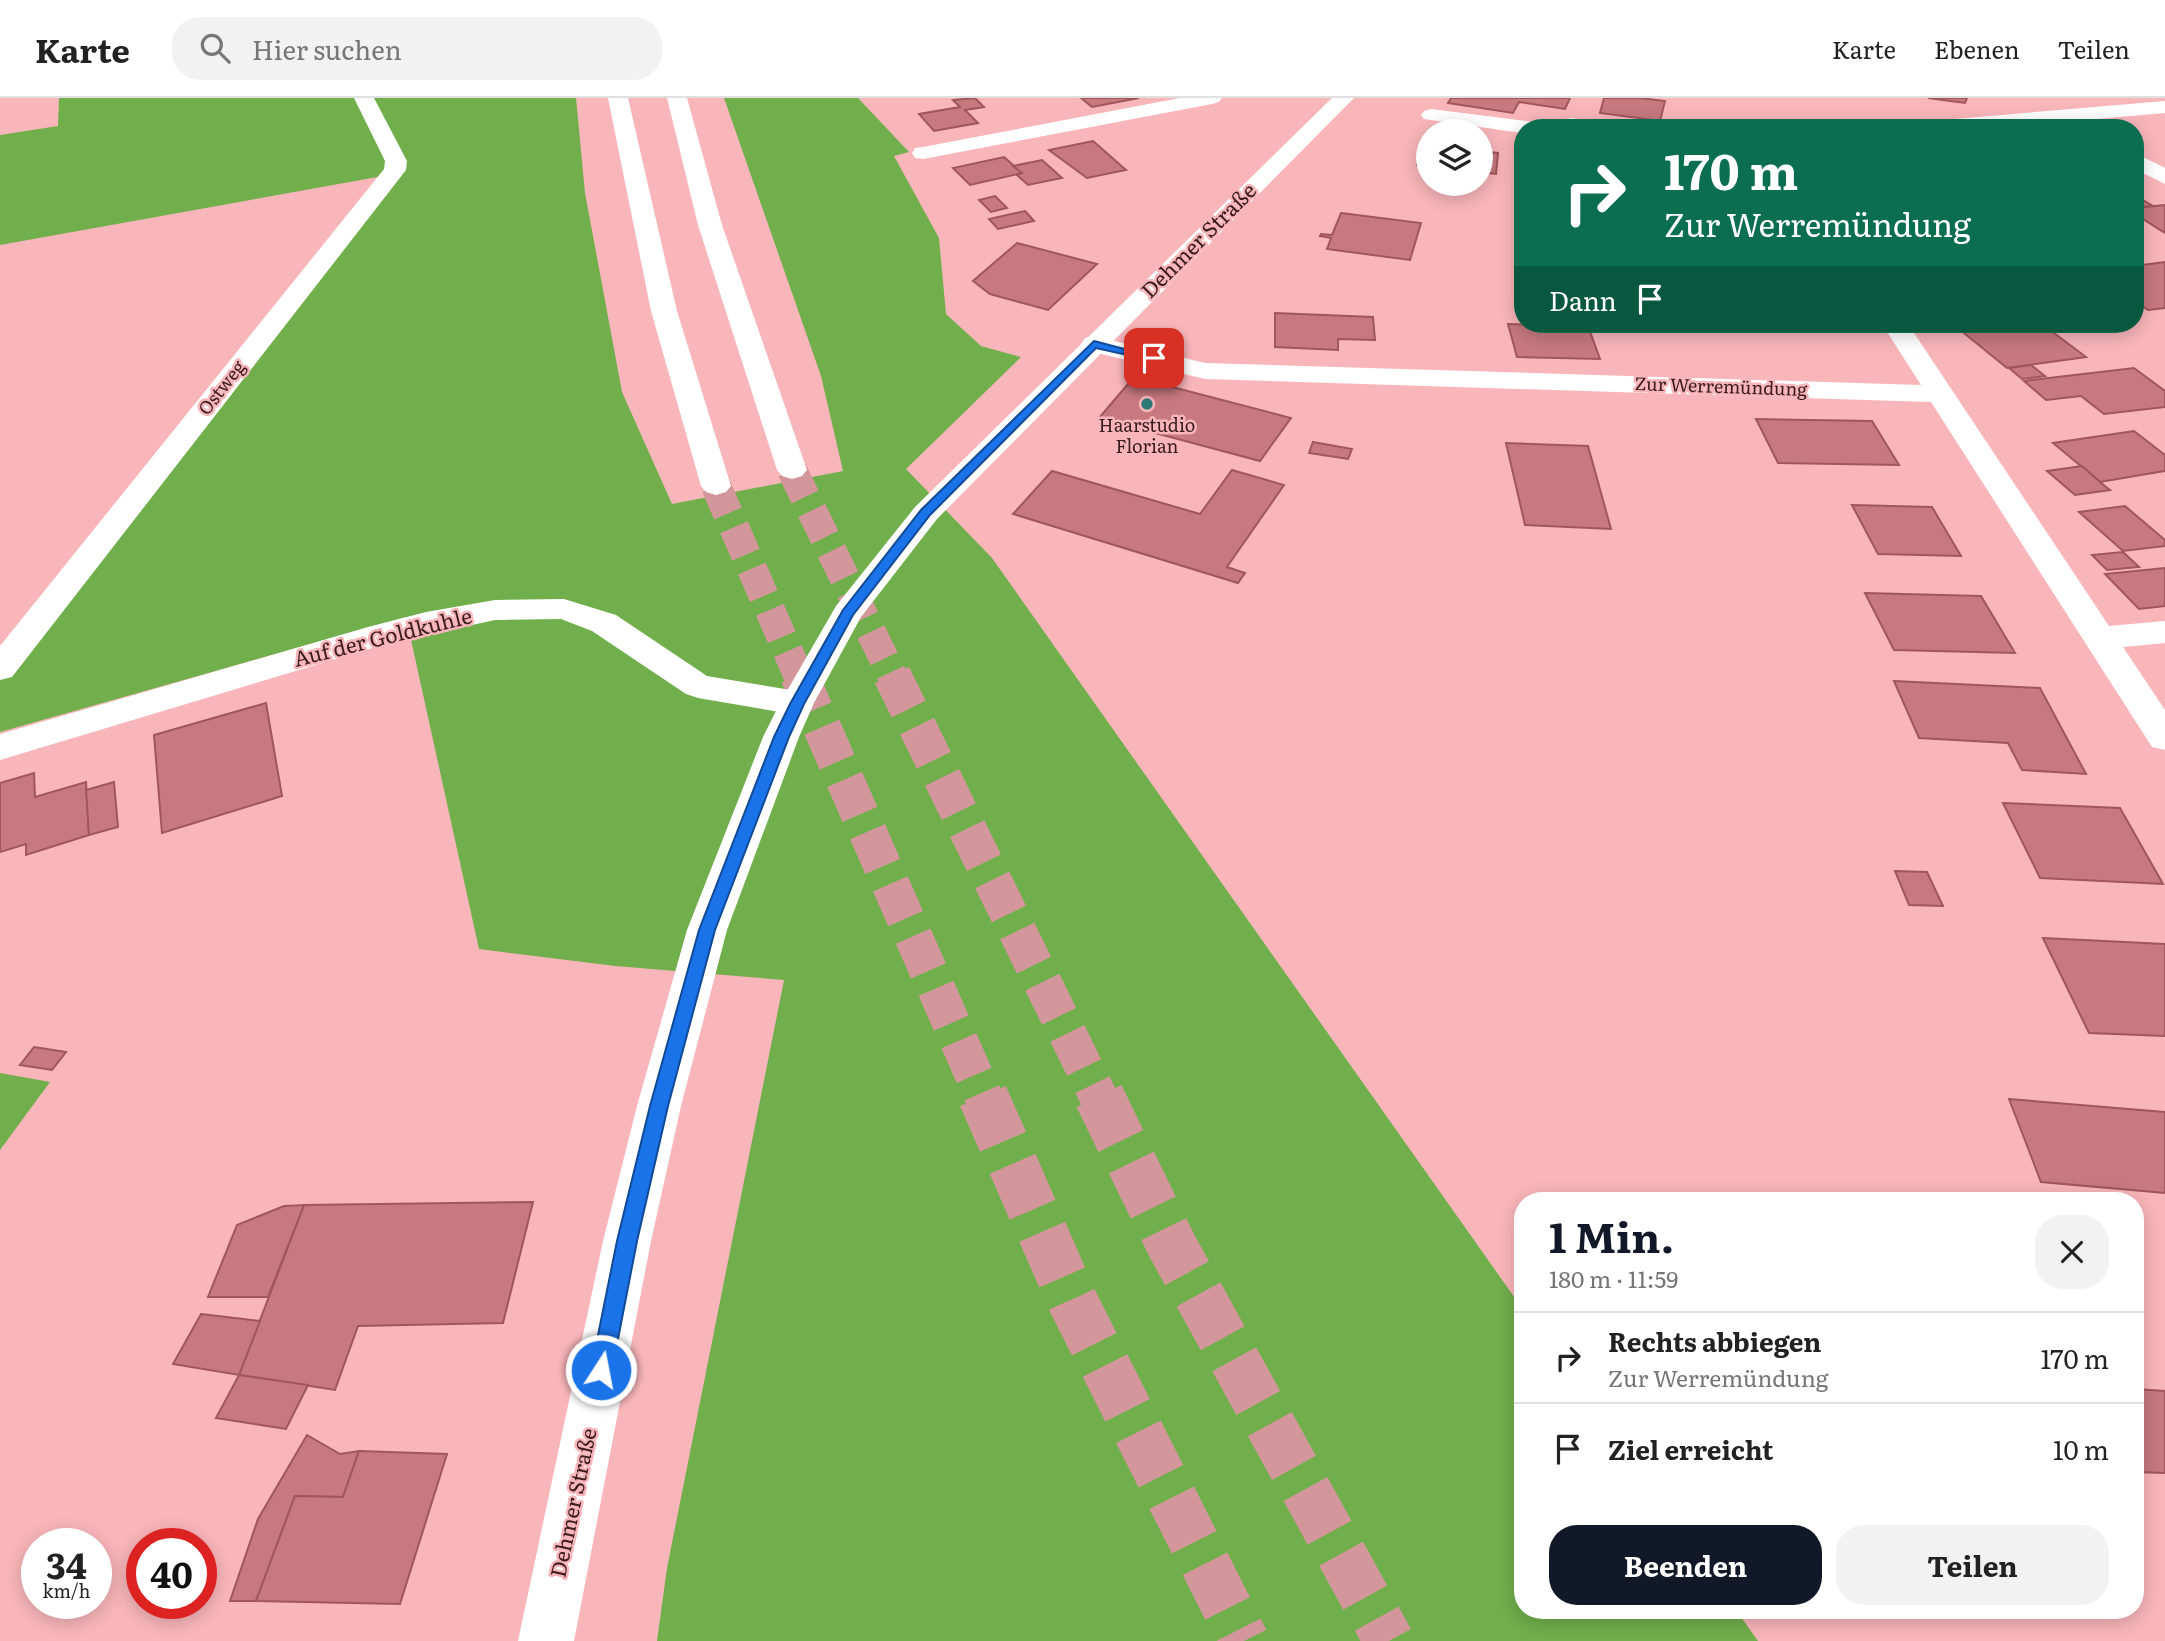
<!DOCTYPE html>
<html lang="de">
<head>
<meta charset="utf-8">
<style>
  :root { --surface:#fff; --page:#f2f2f2; --text:#222; --muted:#767676; --line:#e0e0e0; --accent:#111827 }
  body { margin:0; font-family:Literata,serif; background:var(--page); color:var(--text); height:100vh; display:flex; flex-direction:column; font-size:26px; white-space:nowrap }
  * { box-sizing:border-box; margin:0 }
  p { font-size:23px; color:var(--muted) }
  .icon { flex:none; width:38px; height:38px; fill:none; stroke:currentColor; stroke-width:2; stroke-linecap:round; stroke-linejoin:round }
  .map { position:relative; flex:1; overflow:hidden }
  .side { position:absolute; left:1514px; top:1094px; width:630px; height:427px; display:flex; flex-direction:column; background:var(--surface); border-radius:28px; box-shadow:0 4px 18px #0003 }
  .side>* { flex:none }
  .guide { position:absolute; left:1514px; top:21px; width:630px; height:214px; border-radius:28px; box-shadow:0 4px 18px #0003; background:#0b6e4f; color:#fff; overflow:hidden }
  .buttons { position:absolute; left:1416px; top:21px; display:grid; gap:14px }
  .buttons a { display:grid; place-items:center; width:77px; height:77px; border-radius:50%; background:var(--surface); box-shadow:0 4px 18px #0003; font-size:35px }
  .speed { position:absolute; left:21px; top:1430px; display:flex; gap:14px; font-size:35px; font-weight:700; text-align:center }
  .speed>* { display:grid; place-content:center; width:91px; height:91px; border-radius:50%; background:var(--surface); box-shadow:0 4px 18px #0003; line-height:1 }
  .speed small { font-size:18px; font-weight:400 }
  .speed .limit { border:10px solid #d22; background:#fff; color:#111 }
  .pin { position:absolute; display:grid; place-items:center; width:60px; height:60px; color:#fff; margin:-30px; border-radius:14px; box-shadow:0 4px 10px #0006 }
  .me { position:absolute; width:77px; margin:-38px; rotate:11deg; stroke-linejoin:round; filter:drop-shadow(0 0 5px #0008) }
  .turn { display:flex; align-items:center; gap:24px; height:147px; padding:0 35px; font-size:32px }
  .turn .icon { width:91px; height:91px; stroke-width:2.5 }
  .turn b { display:block; font-size:49px; line-height:60px }
  .then { display:flex; align-items:center; height:66px; padding:0 35px; background:#0003; gap:14px; font-size:26px }
  .round { display:grid; place-items:center; flex:none; width:74px; height:74px; border-radius:28px; background:var(--page) }
  .summary { display:flex; align-items:center; justify-content:space-between; height:119px; padding:0 35px }
  h1 { font-size:42px; font-weight:700; line-height:52px; color:var(--accent) }
  .action { display:flex; gap:14px; margin-top:auto; padding:14px 35px }
  .action a { flex:1; height:80px; border-radius:28px; background:var(--accent); color:#fff; font-size:28px; font-weight:700; line-height:80px; text-align:center }
  .action a+a { background:var(--page); color:var(--text) }
  ul { padding:0; list-style:none }
  li { display:flex; align-items:center; gap:21px; height:91px; padding:0 35px; border-top:2px solid var(--line) }
  li div { flex:1 }
  li b { display:block; font-size:26px }
  li em { font-style:normal }
  header { display:flex; align-items:center; gap:42px; box-sizing:border-box; height:98px; padding:0 35px; background:var(--surface); border-bottom:2px solid var(--line) }
  header strong { font-size:33px }
  nav { display:flex; gap:38px; margin-inline-start:auto; font-size:24px }
  .search { width:490px; height:63px; background:var(--page); display:flex; align-items:center; gap:18px; box-sizing:border-box; padding:0 24px; border-radius:28px; color:var(--muted); font-size:26px }
  .map>svg:first-child { display:block }
</style>
</head>
<body>
<header>
<strong>Karte</strong>
<div class="search"><svg class="icon" aria-label="search" viewBox="0 0 24 24"><circle cx="10" cy="10" r="6"/><path d="M15 15l6 6"/></svg>Hier suchen</div>
<nav><a>Karte</a><a>Ebenen</a><a>Teilen</a></nav>
</header>
<div class="map">
<svg width="2165" height="1543" viewBox="0 0 2165 1543">
  <rect width="100%" height="100%" fill="#f9b6ba"/>
  <g fill="#70af4b">
    <path d="M59,0H576L585,95L622,294L672,406L843,373L821,278L724,0H858L909,54L894,58L939,140L946,216L981,248L1021,259L906,371L992,460L1522,1210V1512H1736L1758,1543H657L667,1470L784,882L615,868L479,851L406,519L0,634V552L383,78L0,147V37L58,28Z"/>
    <path d="M0,975L50,984L0,1052Z"/>
  </g>
  <g fill="#c7797f" stroke="#a0565c" stroke-width="2">
    <path d="M975,0L984,9L965,12L978,25L934,33L919,16L960,9L953,2Z"/>
    <path d="M1081,0H1139L1092,9Z"/>
    <path d="M1451,0H1570L1565,11L1519,4L1513,15L1448,5Z"/>
    <path d="M1604,0H1640L1665,3L1660,23L1600,15Z"/>
    <path d="M1928,0H1967L1965,5Z"/>
    <path d="M1093,43L1126,72L1087,80L1049,52Z"/>
    <path d="M1423,46H1428V68L1417,67Z"/>
    <path d="M1480,53L1498,55L1496,76L1480,74Z"/>
    <path d="M1004,59L1022,75L970,87L953,70Z"/>
    <path d="M1042,62L1062,80L1028,87L1017,77L1022,75L1013,68Z"/>
    <path d="M995,98L1007,110L991,114L979,102Z"/>
    <path d="M2138,99L2153,108L2135,110V100Z"/>
    <path d="M2165,107V135L2135,116V110Z"/>
    <path d="M1025,113L1034,123L998,131L989,121Z"/>
    <path d="M1341,115L1421,125L1410,162L1327,151L1331,140L1320,138L1321,136L1332,137Z"/>
    <path d="M1017,145L1097,166L1048,212L990,196L973,183Z"/>
    <path d="M2165,164V210L2148,212L2135,203V168Z"/>
    <path d="M1275,215L1373,219L1375,242L1338,241V252L1275,249Z"/>
    <path d="M1508,226L1588,228L1600,261L1517,259Z"/>
    <path d="M1998,226H2042L2086,259L2007,270L1959,231Z"/>
    <path d="M2031,267L2045,278L2022,281L2009,270Z"/>
    <path d="M2134,270L2165,293V309L2104,316L2081,298L2046,302L2024,283Z"/>
    <path d="M1134,279L1291,320L1260,363L1099,320Z"/>
    <path d="M1756,321L1872,323L1899,367L1778,365Z"/>
    <path d="M2134,333L2165,357V373L2100,384L2053,345Z"/>
    <path d="M1313,344L1352,351L1348,361L1309,355Z"/>
    <path d="M1506,345L1588,348L1611,431L1525,427Z"/>
    <path d="M2082,368L2100,384L2110,392L2075,397L2047,373Z"/>
    <path d="M1232,372L1284,387L1227,469L1245,475L1238,485L1013,416L1052,373L1200,416Z"/>
    <path d="M1852,407L1932,409L1961,458L1878,456Z"/>
    <path d="M2125,408L2165,442V448L2123,453L2079,414Z"/>
    <path d="M2123,454L2139,469L2107,472L2092,457Z"/>
    <path d="M2165,470V508L2139,511L2105,476Z"/>
    <path d="M1865,495L1981,498L2015,555L1894,552Z"/>
    <path d="M1894,583L2040,590L2086,676L2022,672L2008,645L1919,640Z"/>
    <path d="M266,605L282,698L162,735L154,637Z"/>
    <path d="M34,675L35,699L86,684L89,737L26,757V746L0,754V685Z"/>
    <path d="M114,684L118,729L89,737L86,692Z"/>
    <path d="M2003,705L2120,710L2163,786L2040,780Z"/>
    <path d="M1895,773L1927,774L1943,808L1909,807Z"/>
    <path d="M2043,840L2165,846V938L2089,935Z"/>
    <path d="M34,949L66,954L52,972L20,967Z"/>
    <path d="M2009,1001L2165,1014V1095L2041,1084Z"/>
    <path d="M533,1104L503,1225L358,1228L335,1292L239,1277L304,1107Z"/>
    <path d="M304,1107L268,1199H208L237,1127L284,1108Z"/>
    <path d="M201,1216L260,1223L239,1277L173,1266Z"/>
    <path d="M239,1277L308,1287L286,1331L216,1320Z"/>
    <path d="M2135,1291L2165,1293V1375L2135,1374Z"/>
    <path d="M307,1337L340,1356L359,1353L343,1399L295,1398L256,1503H230L258,1421Z"/>
    <path d="M359,1353L447,1356L400,1506L256,1503L295,1398L343,1399Z"/>
  </g>
  <g fill="none" stroke-linecap="round" stroke-linejoin="round">
    <g stroke="#d3979b" stroke-width="30" stroke-dasharray="30 15" stroke-linecap="butt">
      <path d="M792,372L893,579"/>
      <path d="M716,388L799,579"/>
    </g>
    <g stroke="#d3979b" stroke-width="38" stroke-dasharray="38 19" stroke-linecap="butt">
      <path d="M799,577L984,1000"/>
      <path d="M892,577L1099,1000"/>
    </g>
    <g stroke="#d3979b" stroke-width="50" stroke-dasharray="50 24" stroke-linecap="butt">
      <path d="M983,998L1072,1202L1244,1543"/>
      <path d="M1099,998L1172,1148L1389,1543"/>
    </g>
    <g fill="#fff" fill-rule="evenodd">
      <path d="M354,0H374L407,63L406,72L12,579L0,582V548L384,71L385,63Z"/>
      <path d="M1180,0H1222L1219,4L1212,6L923,61L915,60L912,55L915,50L923,49Z"/>
      <path d="M2165,3V15L1995,30H1909L1912,26L1919,24Z"/>
      <path d="M1431,11L1542,25L1572,20L1611,26L1614,30H1522V35L1424,21L1421,17L1424,13Z"/>
      <path d="M2135,55L2165,70V86L2135,71Z"/>
      <path d="M1882,226H1908L2109,528L2165,523V545L2123,549L2165,612V652L2152,649L1931,304L1205,281L1085,252L1081,246L1085,240L1094,238L1205,265L1921,287Z"/>
      <path d="M564,501L616,517L707,578L797,593L809,597L814,605L809,613L797,617L698,600L686,596L592,533L561,521L495,522L389,545L0,662V636L368,529L426,514L495,502Z"/>
    </g>
    <path fill="#fff" fill-rule="evenodd" d="M1332,0H1354L937,421L861,519L814,605L799,639L727,832L681,1008L651,1143L574,1543H518L603,1143L637,1008L687,832L763,639L780,605L836,508L915,409Z"/>
    <g fill="#fff" fill-rule="evenodd">
      <path d="M608,0H628L677,213L731,388L726,394L716,397L706,394L701,388L651,213Z"/>
      <path d="M667,0H687L722,127L807,372L802,378L792,381L782,378L777,372L698,127Z"/>
    </g>
  </g>
  <path fill="#1a73e8" stroke="#114b97" stroke-width="2" d="M1094,243L1159,260L1154,263L1096,250L930,417L853,517L804,606L789,639L715,832L668,1008L637,1143L612,1272L608,1280L601,1283L594,1280L591,1272L617,1143L650,1008L699,832L774,639L790,606L843,512L921,412Z"/>
  <circle fill="#2e7878" stroke="#f9b6ba" stroke-width="2.5" cx="1147" cy="306" r="7"/>
  <g text-anchor="middle" stroke-width="5" stroke-linejoin="round" paint-order="stroke">
    <g font-size="18" fill="#3a1b1e" stroke="#f9b6ba">
      <text transform="translate(1721 289) rotate(2)" y="6">Zur Werremündung</text>
      <text transform="translate(222 290) rotate(-52)" y="6">Ostweg</text>
    </g>
    <g font-size="18" fill="#3a1b1e" stroke="#f9b6ba">
      <text x="1147" y="334">Haarstudio<tspan x="1147" dy="21">Florian</tspan></text>
    </g>
    <g font-size="21" fill="#3a1b1e" stroke="#f9b6ba">
      <text transform="translate(1199 143) rotate(-45)" y="7">Dehmer Straße</text>
      <text transform="translate(383 540) rotate(-14)" y="7">Auf der Goldkuhle</text>
      <text transform="translate(574 1405) rotate(-78)" y="7">Dehmer Straße</text>
    </g>
  </g>
</svg>
<div class="buttons">
<a><svg class="icon" aria-label="layers" viewBox="0 0 24 24"><path d="M12 4l9 5-9 5-9-5zM3 14l9 5 9-5"/></svg></a>
</div>
<div class="speed"><div>34<small>km/h</small></div><div class="limit">40</div></div>
<div class="pin" style="left:1154px;top:260px;background:#d93025"><svg class="icon" aria-label="arrive" viewBox="0 0 24 24"><path d="M6 21V4h12l-3 4 3 4H6"/></svg></div>
<svg class="me" style="left:601px;top:1272px" viewBox="-20 -20 40 40"><circle r="17" fill="#1a73e8" stroke="#fff" stroke-width="3"/><path d="M0-11L8 9 0 5-8 9z" fill="#fff"/></svg>
<div class="guide">
<div class="turn"><svg class="icon" aria-label="right" viewBox="0 0 24 24"><path d="M7 20v-9h11M14 6l5 5-5 5"/></svg><div><b>170 m</b>Zur Werremündung</div></div>
<div class="then">Dann<svg class="icon" aria-label="arrive" viewBox="0 0 24 24"><path d="M6 21V4h12l-3 4 3 4H6"/></svg></div>
</div>
<section class="side">
<div class="summary"><div><h1>1 Min.</h1><p>180 m · 11:59</p></div><a class="round"><svg class="icon" aria-label="close" viewBox="0 0 24 24"><path d="M6 6l12 12M18 6L6 18"/></svg></a></div>
<ul>
<li><svg class="icon" aria-label="right" viewBox="0 0 24 24"><path d="M7 20v-9h11M14 6l5 5-5 5"/></svg><div><b>Rechts abbiegen</b><p>Zur Werremündung</p></div><em>170 m</em></li>
<li><svg class="icon" aria-label="arrive" viewBox="0 0 24 24"><path d="M6 21V4h12l-3 4 3 4H6"/></svg><div><b>Ziel erreicht</b></div><em>10 m</em></li>
</ul>
<div class="action"><a>Beenden</a><a>Teilen</a></div>
</section>
</div>
</body>
</html>
